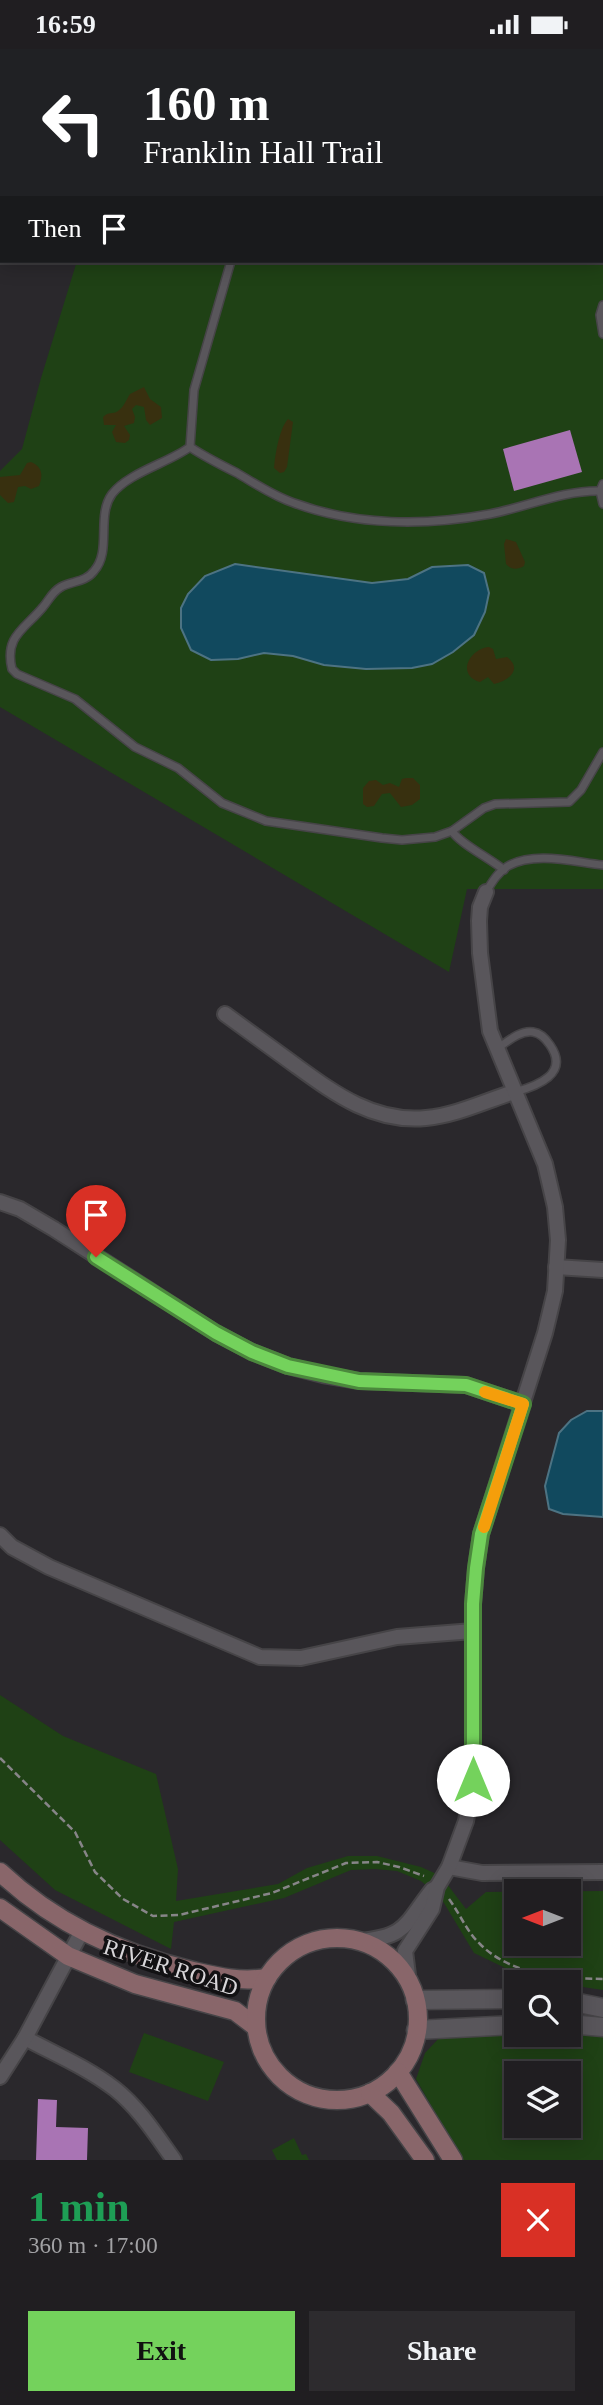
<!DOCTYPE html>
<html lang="en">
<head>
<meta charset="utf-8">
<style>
  :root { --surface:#201e21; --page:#2d2b2e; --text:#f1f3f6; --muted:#a2a2a5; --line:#3d3c3f; --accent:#74d25c }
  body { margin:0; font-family:"Times New Roman",serif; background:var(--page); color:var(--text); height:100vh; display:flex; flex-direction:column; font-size:26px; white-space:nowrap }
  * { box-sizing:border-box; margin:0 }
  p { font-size:23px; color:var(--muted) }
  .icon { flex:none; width:38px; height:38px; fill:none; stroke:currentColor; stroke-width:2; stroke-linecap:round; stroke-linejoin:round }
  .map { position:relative; height:2111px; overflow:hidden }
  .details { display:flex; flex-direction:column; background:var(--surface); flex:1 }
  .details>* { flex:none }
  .top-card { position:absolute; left:0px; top:0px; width:604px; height:214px; box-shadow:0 4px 18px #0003,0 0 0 2px var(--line); background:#202124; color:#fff; overflow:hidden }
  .needle { width:46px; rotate:270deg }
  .buttons { position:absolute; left:504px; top:1830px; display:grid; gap:14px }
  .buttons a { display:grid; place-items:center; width:77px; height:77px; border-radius:0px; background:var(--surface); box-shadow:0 4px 18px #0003,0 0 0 2px var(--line); font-size:35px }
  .pin { position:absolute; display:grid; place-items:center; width:60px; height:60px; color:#fff; margin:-72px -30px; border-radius:50% 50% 50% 0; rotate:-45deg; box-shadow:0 0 7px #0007 }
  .pin .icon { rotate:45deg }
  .me { position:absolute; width:77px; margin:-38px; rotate:0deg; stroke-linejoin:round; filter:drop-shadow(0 0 5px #0008) }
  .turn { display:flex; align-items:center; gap:24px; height:147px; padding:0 28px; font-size:32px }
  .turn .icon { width:91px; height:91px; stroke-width:2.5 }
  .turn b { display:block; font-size:49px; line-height:60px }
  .then { display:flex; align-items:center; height:66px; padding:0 28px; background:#0003; gap:14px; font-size:26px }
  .round { display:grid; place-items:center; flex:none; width:74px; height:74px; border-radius:0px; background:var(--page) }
  .headline { display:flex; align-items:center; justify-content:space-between; height:119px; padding:0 28px }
  h1 { font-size:42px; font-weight:700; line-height:52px; color:#1e9e55 }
  .primary-button { display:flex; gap:14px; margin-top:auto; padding:14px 28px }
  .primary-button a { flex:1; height:80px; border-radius:0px; background:var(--accent); color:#111; font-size:28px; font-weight:700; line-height:80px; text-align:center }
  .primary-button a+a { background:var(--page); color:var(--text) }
  .status { display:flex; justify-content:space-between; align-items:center; height:49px; padding:0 35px; background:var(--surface); direction:ltr }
  .status svg { height:19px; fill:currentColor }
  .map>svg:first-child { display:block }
</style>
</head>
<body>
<div class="status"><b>16:59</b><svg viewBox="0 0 49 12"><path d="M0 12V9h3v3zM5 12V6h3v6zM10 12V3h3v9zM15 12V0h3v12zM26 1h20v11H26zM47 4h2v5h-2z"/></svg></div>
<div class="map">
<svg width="603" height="2111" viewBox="0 0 603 2111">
  <rect width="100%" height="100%" fill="#2a282c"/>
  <g fill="#1f4115" fill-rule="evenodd">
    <path d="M113,0H603V840H467L449,923L0,658V422L22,400L41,329L77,212H602V2H113Z"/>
    <path d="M0,1646L63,1687L156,1725L178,1820L176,1852L278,1835L307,1819L348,1807H377L421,1818L441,1827L466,1860L486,1843L603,1842V1941L569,1936V1934L528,1930L474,1904L441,1849L421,1832L397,1822L375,1820L351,1821L284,1849L174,1873L171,1900L55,1841L0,1791ZM516,1843H569V1895H516Z"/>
    <path d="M586,1983L603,1986V2111H462L416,2030L425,2004L441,1987L569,1986V1984ZM516,2025H569V2077H516Z"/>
    <path d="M144,1984L224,2013L208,2052L129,2023Z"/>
    <path d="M294,2089L302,2106L306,2105L309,2111H277L272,2101Z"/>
  </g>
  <g fill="#38300f">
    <path d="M144,338L150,350L161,358L162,369L150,376L146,371L144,358L136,356L132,360L135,368L134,374L124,377L130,386L129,391L125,394L116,393L112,383L116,376H104L103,368C109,362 112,366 118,362C124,358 126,351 130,345Z"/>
    <path d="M288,370L293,373L287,418L284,423L280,424L274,419C275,406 279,380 288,370Z"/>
    <path d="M31,413C43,418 43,427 39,437L31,440L25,437L18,438L14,453L8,454L0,446V428L20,426L27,414Z"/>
    <path d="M506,490L516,493L525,513L524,517C517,521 511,521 506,515L504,495Z"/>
    <path d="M489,598L493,600L496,610L507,608C523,620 509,632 494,635L488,628L480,633C456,626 469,600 489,598Z"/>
    <path d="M406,729H413L420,736V750L412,756L401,758L390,744L382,745L374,757L367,758L363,755V739L369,732L376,731L383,736L390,734L399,738L402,730Z"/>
  </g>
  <g fill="#11495e" stroke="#4d7383" stroke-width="2">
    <path d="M235,515L372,534L408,530L432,518L468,516L484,524L489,544L485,563L474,586L453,603L432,615L412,619L366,620L324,616L293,607L264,604L238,610L211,611L191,601L181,579V559L188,545L205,527Z"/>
    <path d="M587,1362H603V1468L563,1465L549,1460L545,1437L559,1384L571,1371Z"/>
  </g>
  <g fill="#a974b4">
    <path d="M570,381L582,423L514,442L503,400Z"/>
    <path d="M38,2050L57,2051L56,2078L88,2079L87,2111H36Z"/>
  </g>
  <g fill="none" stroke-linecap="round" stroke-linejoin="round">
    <g stroke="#464447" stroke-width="10">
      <g id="service">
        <path d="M217,0L218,2"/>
        <path d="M250,2L252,0"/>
        <path d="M231,212L194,341L190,398C168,414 128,424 112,445C96,467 112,502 94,522C86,533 72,532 61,538C52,543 49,551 43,558C25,580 4,587 12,620L17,625L75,650L135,698L178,719L222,754L266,772L382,789L402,791L435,788L452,782L484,759L495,755L569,753L581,741L603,703"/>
        <path d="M603,256L600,266L603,285"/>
        <path d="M190,398C205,408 221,416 237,424C256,435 273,447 294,454C356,477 426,477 490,465C526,458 564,441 600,442"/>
        <path d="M603,435L600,442L603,455"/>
        <path d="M452,782C459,794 491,810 504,821"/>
        <path d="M486,843C492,833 498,823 508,817C535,802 574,813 603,816"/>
        <path d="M498,999C507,993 520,981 533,983C540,984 546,990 550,996C570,1025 537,1037 515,1043"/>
      </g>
    </g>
    <g stroke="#464447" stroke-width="18">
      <g id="minor">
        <path d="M225,965C248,982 272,999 295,1016C335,1045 374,1074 426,1069C457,1066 485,1052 514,1043"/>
        <path d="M0,1153L20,1160L54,1180L216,1284L252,1303L288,1317L323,1326L359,1332L466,1336L523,1355"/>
        <path d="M556,1218L603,1221"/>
        <path d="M0,1486L12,1498L49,1518L260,1608L301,1609L397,1588L473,1582"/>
        <path d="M449,1818L482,1824L603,1823"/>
        <path d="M359,1892C407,1888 405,1875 432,1841L436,1839"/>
        <path d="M409,1934L405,1902L432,1860L437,1838L449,1818L466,1772L473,1731V1555L476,1519L481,1485L545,1284L555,1242L558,1191L555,1158L545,1115L490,982L480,904L479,872L480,858L486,843"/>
        <path d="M25,1989C55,2005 88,2019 115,2040C139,2059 156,2086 174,2111"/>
        <path d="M0,2028L25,1989L82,1882"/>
      </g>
    </g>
    <g stroke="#464447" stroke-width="21">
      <g id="tertiary">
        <path d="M415,1951L516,1950"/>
        <path d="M569,1952L603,1959"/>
        <path d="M569,1975L603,1978"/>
        <path d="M416,1981L516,1976"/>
      </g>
    </g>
    <g stroke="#464447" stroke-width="21">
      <g id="secondary">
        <path d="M0,1823C54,1874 121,1905 193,1922C219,1928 239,1933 267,1929"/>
        <path d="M0,1859L68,1907L135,1935L235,1962L256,1978"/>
        <circle cx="337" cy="1970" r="81"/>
        <path d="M398,2023L453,2111"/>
        <path d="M370,2044L391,2064L425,2111"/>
      </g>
    </g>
    <g stroke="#878588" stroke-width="2.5" stroke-dasharray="7 3.5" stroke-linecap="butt">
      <path d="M0,1709L75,1783L95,1823L123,1850L153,1867L179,1866L272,1844L346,1814L377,1813L399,1818L424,1827"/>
      <path d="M449,1850C460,1865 467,1883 480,1895C512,1927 561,1929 603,1930"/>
    </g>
    <use href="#service" stroke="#59565b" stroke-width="7"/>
    <use href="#minor" stroke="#59565b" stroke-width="14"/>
    <use href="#tertiary" stroke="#59565b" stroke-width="18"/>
    <use href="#secondary" stroke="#89666a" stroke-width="18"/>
  </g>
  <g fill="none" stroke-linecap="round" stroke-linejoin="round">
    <g stroke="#4b883c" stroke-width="18">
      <path id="route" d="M96,1208L216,1284L252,1303L288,1317L359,1332L466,1336L523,1355L481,1485L476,1519L473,1555V1731"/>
    </g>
    <use href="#route" stroke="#74d25c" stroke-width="12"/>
    <path stroke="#f59e0b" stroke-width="12" d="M484,1478L523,1355L485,1343"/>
  </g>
  <g text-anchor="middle" stroke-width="7" stroke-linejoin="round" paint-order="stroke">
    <g font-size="23" fill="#d8d6d9" stroke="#121113">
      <text transform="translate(171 1918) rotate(18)" y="8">RIVER ROAD</text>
    </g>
  </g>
</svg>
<div class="buttons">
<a><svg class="needle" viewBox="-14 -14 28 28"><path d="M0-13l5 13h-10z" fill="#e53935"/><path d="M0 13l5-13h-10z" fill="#a2a2a5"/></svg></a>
<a><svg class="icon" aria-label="search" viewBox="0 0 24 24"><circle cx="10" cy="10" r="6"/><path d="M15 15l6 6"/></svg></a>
<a><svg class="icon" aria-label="layers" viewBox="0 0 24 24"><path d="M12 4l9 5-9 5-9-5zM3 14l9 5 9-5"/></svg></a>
</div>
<div class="pin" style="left:96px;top:1208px;background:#d93025"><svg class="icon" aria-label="arrive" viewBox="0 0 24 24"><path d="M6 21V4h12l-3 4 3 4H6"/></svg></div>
<svg class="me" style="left:473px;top:1731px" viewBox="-20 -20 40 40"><circle r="19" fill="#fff"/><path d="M0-13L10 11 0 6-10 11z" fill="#74d25c"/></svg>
<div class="top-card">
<div class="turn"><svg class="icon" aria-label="left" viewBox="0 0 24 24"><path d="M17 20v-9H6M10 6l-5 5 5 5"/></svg><div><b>160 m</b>Franklin Hall Trail</div></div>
<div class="then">Then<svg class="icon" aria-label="arrive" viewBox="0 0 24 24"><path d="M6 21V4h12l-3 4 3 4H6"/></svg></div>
</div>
</div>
<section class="details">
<div class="headline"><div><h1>1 min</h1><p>360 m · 17:00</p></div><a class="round" style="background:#d93025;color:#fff"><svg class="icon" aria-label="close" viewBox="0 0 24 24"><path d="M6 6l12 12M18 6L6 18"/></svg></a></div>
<div class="primary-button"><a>Exit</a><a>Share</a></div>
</section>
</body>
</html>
